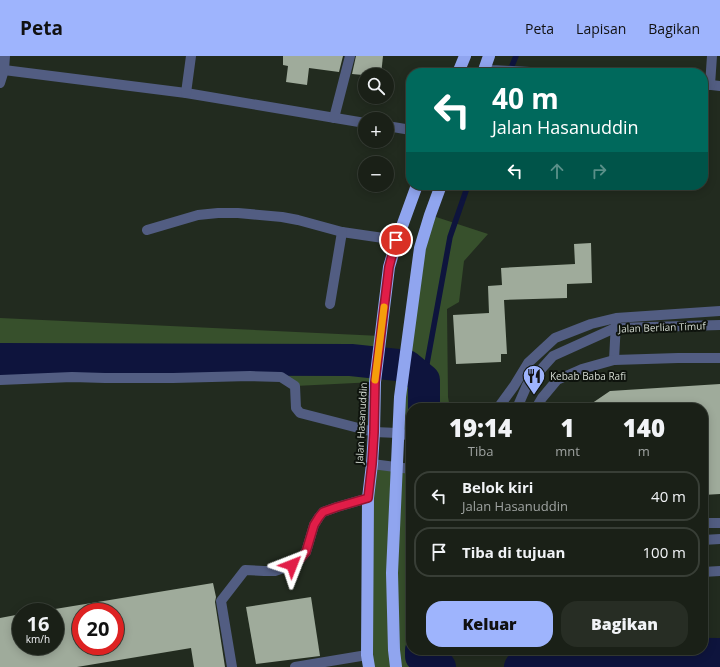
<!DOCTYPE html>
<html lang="id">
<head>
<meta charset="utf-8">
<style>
  :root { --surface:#1a2017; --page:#272d24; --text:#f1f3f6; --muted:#9fa3a1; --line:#383e36; --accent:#9eb4fd }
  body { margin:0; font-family:"Open Sans",sans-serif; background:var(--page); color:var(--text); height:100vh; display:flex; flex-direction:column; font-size:15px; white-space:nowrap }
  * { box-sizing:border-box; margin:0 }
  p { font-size:13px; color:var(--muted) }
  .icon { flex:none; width:22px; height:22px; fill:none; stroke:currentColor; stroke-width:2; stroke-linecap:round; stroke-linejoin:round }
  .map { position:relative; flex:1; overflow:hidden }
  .drawer { position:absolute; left:406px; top:347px; width:302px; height:252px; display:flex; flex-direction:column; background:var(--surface); border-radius:16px; box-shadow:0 2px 10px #0003,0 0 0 1px var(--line) }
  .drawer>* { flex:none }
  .hud { position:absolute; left:406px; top:12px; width:302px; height:122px; border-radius:16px; box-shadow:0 2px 10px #0003,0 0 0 1px var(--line); background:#00695c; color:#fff; overflow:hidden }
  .fabs { position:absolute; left:358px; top:12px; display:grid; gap:8px }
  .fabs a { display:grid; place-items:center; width:36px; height:36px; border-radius:50%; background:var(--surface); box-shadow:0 2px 10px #0003,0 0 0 1px var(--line); font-size:20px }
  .speed { position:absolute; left:12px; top:547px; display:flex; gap:8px; font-size:20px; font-weight:700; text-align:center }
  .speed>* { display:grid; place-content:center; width:52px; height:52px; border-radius:50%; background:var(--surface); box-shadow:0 2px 10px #0003,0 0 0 1px var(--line); line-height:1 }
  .speed small { font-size:10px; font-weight:400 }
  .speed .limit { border:6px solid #d22; background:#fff; color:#111 }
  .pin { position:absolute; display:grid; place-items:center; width:34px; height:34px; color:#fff; margin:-17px; border:2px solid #fff; border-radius:50%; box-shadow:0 1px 4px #0007 }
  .me { position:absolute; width:44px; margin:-22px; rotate:45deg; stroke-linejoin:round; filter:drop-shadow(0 0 3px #0008) }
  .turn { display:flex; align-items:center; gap:14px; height:84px; padding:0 20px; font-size:18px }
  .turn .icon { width:52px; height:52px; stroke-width:2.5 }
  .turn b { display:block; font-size:28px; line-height:34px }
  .lanes { display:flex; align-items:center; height:38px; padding:0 20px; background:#0003; justify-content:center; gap:20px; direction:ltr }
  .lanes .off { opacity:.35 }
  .eta { display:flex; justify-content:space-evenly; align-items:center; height:68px; text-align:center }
  .eta b { font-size:24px; font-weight:800; line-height:28px }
  .action { display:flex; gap:8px; margin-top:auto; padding:8px 20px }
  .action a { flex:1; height:46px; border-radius:16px; background:var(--accent); color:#111; font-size:16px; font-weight:800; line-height:46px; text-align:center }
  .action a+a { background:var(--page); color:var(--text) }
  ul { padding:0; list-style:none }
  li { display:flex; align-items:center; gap:12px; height:50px; margin:0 8px 6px; padding:0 12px; border:2px solid var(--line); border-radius:16px }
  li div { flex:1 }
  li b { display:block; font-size:15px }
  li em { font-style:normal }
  header { display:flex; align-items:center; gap:24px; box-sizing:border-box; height:56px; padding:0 20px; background:var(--accent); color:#111 }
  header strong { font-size:19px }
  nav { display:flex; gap:22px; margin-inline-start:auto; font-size:14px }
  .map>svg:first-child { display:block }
</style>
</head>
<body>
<header>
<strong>Peta</strong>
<nav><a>Peta</a><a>Lapisan</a><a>Bagikan</a></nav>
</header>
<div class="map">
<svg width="720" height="611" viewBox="0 0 720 611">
  <rect width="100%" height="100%" fill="#222b1f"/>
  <g fill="#37502c">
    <path d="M430,159L488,178L464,205L459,246L447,253L448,341L450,352H411V378L398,377Z"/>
    <path d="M0,262L381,280L375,326L295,330L281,321L0,324Z"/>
    <path d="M372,408L411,413V594H441V611H369Z"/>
  </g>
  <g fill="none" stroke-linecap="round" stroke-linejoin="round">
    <g stroke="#0e143d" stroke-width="5.5">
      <path d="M509,17L516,0"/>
      <path d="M424,324L450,181L468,129"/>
    </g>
    <g stroke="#0e143d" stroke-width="32">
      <path d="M0,303L351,304L407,310L424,324V352"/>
      <path d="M421,594V600L440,611"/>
      <path d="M520,611L557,597L720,598"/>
    </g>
  </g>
  <g fill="#9fab9b" fill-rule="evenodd">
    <path d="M283,0H343L339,16L309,12L307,29L286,26L288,10L283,9Z"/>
    <path d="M356,0H383L381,19H363L352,18Z"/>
    <path d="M591,187L592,227L567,228V242L504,244L507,298H501V306L456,308L453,259L489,257L488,230L502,229L501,212L575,208L574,188Z"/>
    <path d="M720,328V438L703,439V352H585L610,335Z"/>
    <path d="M213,527L216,541L215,546L225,611H194L191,592L77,611H0V562L21,558V590H55V553ZM81,556H115V590H81Z"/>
    <path d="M311,541L320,600L256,608L246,551Z"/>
  </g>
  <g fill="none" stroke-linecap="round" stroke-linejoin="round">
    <g stroke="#525d82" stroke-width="10">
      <path d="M0,12L4,14L186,37L365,67"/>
      <path d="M485,12L492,14L548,17"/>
      <path d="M0,27L4,14L5,0"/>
      <path d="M703,28L720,30"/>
      <path d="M710,29L712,0"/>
      <path d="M186,37L191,0"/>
      <path d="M334,62L350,0"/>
      <path d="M387,70L411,74"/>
      <path d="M147,174L198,159L218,157H238L282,161L298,164L342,176L397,184"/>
      <path d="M330,248L342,176"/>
      <path d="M614,304L616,266"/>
      <path d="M0,324L72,321L105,322H173L250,320L281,321L295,330L296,352L300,357L374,376L398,377L406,379H411"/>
      <path d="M498,352L514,330L528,307L555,282L591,268L616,262L720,255"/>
      <path d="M517,352L527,329L553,300L615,272L720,269"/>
      <path d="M536,352L542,342L557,324L582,313L614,304L678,302H720"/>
      <path d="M372,408L411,413"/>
      <path d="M703,467H720"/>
      <path d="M703,484L720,483"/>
      <path d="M703,516L720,515"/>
      <path d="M232,611L221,545L245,514L264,515H275L293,509L300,503L306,496L314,469L319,461L323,456L337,451L368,442"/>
      <path d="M295,611L367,599"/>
    </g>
    <g stroke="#90a5ef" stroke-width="12">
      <path d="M458,17L465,0"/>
      <path d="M483,17L489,0"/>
      <path d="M369,611L367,599L368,442L372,408L374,376L375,326L389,211L397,184L417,129"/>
      <path d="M396,611L394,594L392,517L400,341L420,192L430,159L441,129"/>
    </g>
  </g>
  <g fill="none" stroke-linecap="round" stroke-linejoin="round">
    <g stroke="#92132f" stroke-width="10">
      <path id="route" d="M292,509L300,503L306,496L314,469L319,461L323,456L337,451L368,442L372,408L374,376L375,326L389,211L396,184"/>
    </g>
    <use href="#route" stroke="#e11d48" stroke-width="7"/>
    <path stroke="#f59e0b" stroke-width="7" d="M375,324L384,251"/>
  </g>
  <defs>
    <g id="restaurant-pin" transform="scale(1.15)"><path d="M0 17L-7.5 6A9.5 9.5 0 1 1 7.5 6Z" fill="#9eb4fd" stroke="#0e130d"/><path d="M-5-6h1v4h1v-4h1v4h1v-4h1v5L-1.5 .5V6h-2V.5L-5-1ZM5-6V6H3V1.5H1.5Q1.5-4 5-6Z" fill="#111"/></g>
  </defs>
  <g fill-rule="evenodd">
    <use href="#restaurant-pin" x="534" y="320"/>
  </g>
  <g text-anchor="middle" stroke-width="4" stroke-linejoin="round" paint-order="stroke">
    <g font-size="10" fill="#d5dcd3" stroke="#0e130d">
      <text transform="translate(662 271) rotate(-2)" y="4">Jalan Berlian Timuf</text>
      <text transform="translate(361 367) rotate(-87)" y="4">Jalan Hasanuddin</text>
    </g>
    <g font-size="10" fill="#d5dcd3" stroke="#0e130d" text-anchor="start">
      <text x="550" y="324">Kebab Baba Rafi</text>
    </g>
  </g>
</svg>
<div class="fabs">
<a><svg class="icon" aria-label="search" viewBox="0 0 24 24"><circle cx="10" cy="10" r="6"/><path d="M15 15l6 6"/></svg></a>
<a>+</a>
<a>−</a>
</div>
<div class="speed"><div>16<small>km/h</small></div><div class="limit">20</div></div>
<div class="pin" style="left:396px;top:184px;background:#d93025"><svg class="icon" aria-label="arrive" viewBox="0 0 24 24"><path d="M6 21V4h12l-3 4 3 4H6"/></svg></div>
<svg class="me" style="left:292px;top:509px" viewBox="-20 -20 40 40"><path d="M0-17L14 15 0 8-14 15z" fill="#e11d48" stroke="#fff" stroke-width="4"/></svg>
<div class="hud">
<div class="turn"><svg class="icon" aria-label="left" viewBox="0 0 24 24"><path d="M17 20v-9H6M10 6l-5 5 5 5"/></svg><div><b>40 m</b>Jalan Hasanuddin</div></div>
<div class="lanes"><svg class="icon" aria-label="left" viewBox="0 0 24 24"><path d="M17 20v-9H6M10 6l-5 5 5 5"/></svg><svg class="icon off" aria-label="ahead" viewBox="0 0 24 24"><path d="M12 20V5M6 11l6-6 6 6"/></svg><svg class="icon off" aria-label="right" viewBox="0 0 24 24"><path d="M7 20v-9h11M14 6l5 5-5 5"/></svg></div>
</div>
<section class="drawer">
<div class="eta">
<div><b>19:14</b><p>Tiba</p></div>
<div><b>1</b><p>mnt</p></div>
<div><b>140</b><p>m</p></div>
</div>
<ul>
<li><svg class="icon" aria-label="left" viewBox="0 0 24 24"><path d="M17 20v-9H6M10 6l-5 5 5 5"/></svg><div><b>Belok kiri</b><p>Jalan Hasanuddin</p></div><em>40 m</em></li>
<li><svg class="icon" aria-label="arrive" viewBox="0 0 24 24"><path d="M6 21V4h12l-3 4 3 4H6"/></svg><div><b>Tiba di tujuan</b></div><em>100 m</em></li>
</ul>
<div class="action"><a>Keluar</a><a>Bagikan</a></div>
</section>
</div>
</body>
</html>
